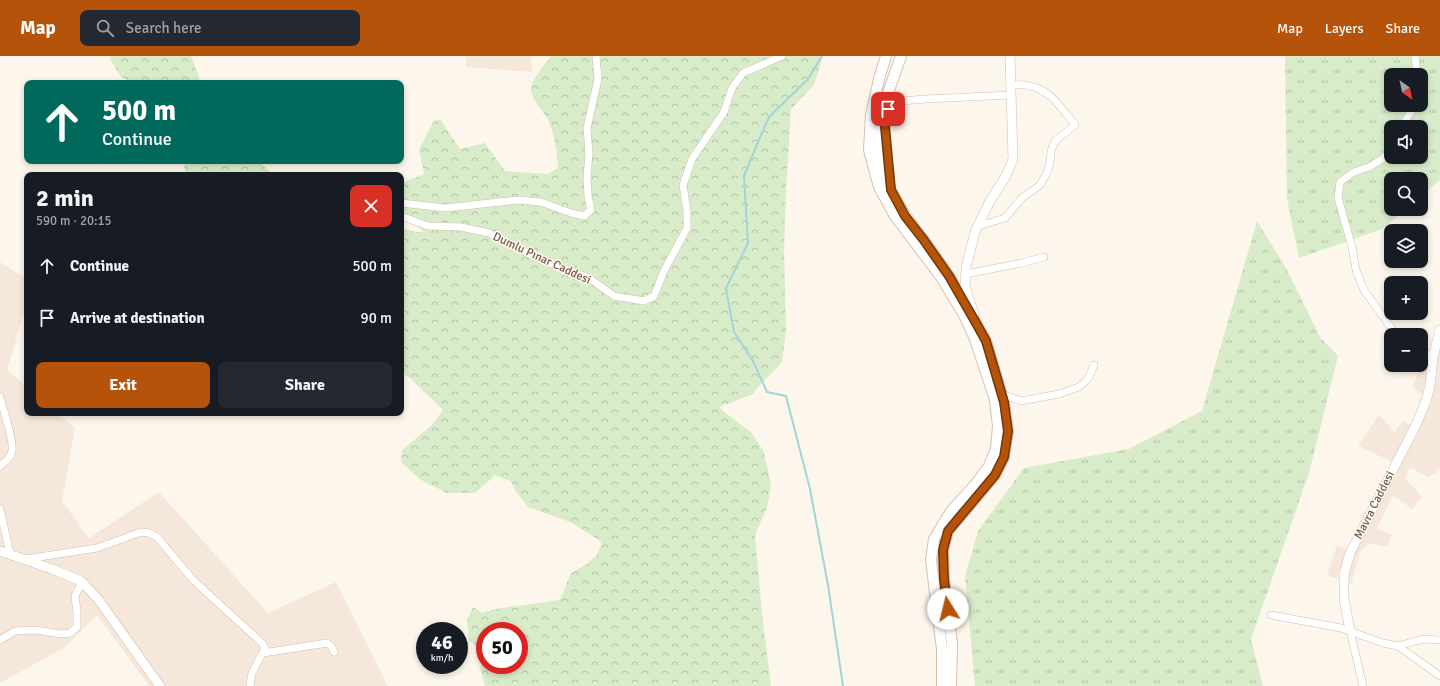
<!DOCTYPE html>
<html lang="en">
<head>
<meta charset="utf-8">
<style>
  :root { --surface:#171b24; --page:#242831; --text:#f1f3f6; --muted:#9ea1a6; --accent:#b45309 }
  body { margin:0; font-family:Signika,sans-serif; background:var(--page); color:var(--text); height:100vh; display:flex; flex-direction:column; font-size:15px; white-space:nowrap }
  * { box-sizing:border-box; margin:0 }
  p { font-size:13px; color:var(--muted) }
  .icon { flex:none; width:22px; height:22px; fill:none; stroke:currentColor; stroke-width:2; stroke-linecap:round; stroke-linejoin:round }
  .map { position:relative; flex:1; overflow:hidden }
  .panel { position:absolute; left:24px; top:116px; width:380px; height:244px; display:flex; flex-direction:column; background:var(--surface); border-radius:8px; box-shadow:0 2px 6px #0003 }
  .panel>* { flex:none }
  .top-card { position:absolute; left:24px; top:24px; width:380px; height:84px; border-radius:8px; box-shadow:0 2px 6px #0003; background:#00695c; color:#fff; overflow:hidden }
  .needle { width:26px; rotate:147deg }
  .fabs { position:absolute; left:1384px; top:12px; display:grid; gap:8px }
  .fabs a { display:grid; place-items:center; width:44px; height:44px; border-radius:8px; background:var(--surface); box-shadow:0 2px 6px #0003; font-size:20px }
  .speed { position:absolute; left:416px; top:566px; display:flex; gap:8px; font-size:20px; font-weight:700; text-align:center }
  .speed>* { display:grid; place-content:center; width:52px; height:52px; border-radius:50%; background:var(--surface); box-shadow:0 2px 6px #0003; line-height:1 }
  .speed small { font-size:10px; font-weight:400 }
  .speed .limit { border:6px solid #d22; background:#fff; color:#111 }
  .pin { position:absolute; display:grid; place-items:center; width:34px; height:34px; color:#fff; margin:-17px; border-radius:8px; box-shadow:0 2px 6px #0006 }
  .me { position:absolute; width:44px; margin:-22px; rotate:351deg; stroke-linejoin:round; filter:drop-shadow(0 0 3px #0008) }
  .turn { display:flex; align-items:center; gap:14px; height:84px; padding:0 12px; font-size:18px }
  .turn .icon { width:52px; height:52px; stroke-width:2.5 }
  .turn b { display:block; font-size:28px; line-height:34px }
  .round { display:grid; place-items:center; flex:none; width:42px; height:42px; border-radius:8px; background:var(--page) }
  .headline { display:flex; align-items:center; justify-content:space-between; height:68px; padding:0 12px }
  h1 { font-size:24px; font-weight:700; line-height:30px }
  .cta { display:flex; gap:8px; margin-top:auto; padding:8px 12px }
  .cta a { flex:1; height:46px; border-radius:8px; background:var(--accent); color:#fff; font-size:16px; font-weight:700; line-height:46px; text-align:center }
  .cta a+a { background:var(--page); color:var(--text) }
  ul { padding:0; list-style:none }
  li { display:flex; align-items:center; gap:12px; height:52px; padding:0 12px }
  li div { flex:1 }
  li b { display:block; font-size:15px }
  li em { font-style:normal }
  header { display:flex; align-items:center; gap:24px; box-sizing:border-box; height:56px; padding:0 20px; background:var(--accent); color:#fff }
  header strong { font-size:19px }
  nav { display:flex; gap:22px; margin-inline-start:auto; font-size:14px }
  .search { width:280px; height:36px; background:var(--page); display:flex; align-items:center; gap:10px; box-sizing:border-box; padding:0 14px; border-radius:8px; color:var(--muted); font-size:15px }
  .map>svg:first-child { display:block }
</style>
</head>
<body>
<header>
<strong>Map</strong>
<div class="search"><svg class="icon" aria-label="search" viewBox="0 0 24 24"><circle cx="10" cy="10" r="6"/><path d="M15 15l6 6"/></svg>Search here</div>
<nav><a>Map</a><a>Layers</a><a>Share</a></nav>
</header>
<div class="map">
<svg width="1440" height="630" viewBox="0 0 1440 630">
  <defs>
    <pattern id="grass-tufts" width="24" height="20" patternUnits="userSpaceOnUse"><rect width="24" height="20" fill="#d8ecc9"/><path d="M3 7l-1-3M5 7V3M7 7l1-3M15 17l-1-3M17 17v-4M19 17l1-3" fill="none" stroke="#b4c2a5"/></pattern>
    <pattern id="forest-crowns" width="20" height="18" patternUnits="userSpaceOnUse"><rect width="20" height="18" fill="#d8ecc9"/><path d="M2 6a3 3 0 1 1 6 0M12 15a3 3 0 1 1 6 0" fill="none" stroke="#b4c2a5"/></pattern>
  </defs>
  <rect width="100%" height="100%" fill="#fdf6ec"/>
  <g fill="#f5e8da">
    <path d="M466,0H531L532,16L466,11Z"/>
    <path d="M0,206L27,223V247L7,314L27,331V357H57L75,372L62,445L89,482L159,436L268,557L336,526L388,630H149L97,559L64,592L0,627Z"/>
    <path d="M1440,288V414L1428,421L1410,411L1405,422L1422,441L1412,453L1393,439L1377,472L1392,479L1387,491L1370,487L1360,496L1351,528L1327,519L1337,489L1353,495L1399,409L1358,390L1379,359L1395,377L1403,364L1418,375L1430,345L1412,331L1424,303L1434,309Z"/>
  </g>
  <g fill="url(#grass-tufts)" fill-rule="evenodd">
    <path d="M1285,0H1440V124L1421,140V123H1391V153H1406L1382,173L1299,202L1287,143ZM1391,19H1421V49H1391ZM1391,71H1421V101H1391Z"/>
    <path d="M1257,165L1286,212L1320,281L1338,300L1309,417L1251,583L1263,630H975L965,520L978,475L1024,412L1129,393L1202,355Z"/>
  </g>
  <g fill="url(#forest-crowns)">
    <path d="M111,0H191L201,27H133L121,21L110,3Z"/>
    <path d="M551,0H823L814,29L791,53L786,134L784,194L786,274L782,306L751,339L719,351L729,360L751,376L764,396L771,429L767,452L755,479L762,558L771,630H485L480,611L485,603V609H519V575H485V598L480,592L469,585L467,564L473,551L482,557L495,553L560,544L571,517L587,508L597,499L602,486L570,466L528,451L515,434L511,425L494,419L491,423L475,437H447L421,424L401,406L402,394L431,370L443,354L410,322L401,316V171L415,176H424L401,156V127L424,118L419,93L434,65L440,63L460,93L485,87L505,115L548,118L558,112C558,98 554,77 548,64C544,55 527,40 532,28C534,21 546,7 551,0Z"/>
    <path d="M186,105H258L274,119H186L184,112Z"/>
  </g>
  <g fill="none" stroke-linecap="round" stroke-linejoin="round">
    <path stroke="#a5d3da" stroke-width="2" d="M822,0L808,23L769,61L758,86L744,120L748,187L726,232L734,276L753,305L767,336L786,340L810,433L828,529L843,630"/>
    <g stroke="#d1beb0" stroke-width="8">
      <g id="minor">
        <path d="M1415,0L1417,19"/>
        <path d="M1402,71C1405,63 1411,57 1415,49"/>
        <path d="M1391,94L1382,103L1369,111L1354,116L1340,126L1338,142L1352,191L1356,214L1364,234L1395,277L1398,279"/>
        <path d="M890,122L884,61L888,53L901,45L926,43L1011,39"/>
        <path d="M401,147L446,152L518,144L541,146L571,157L584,160L591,154L588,140L587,121L589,98L587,72L598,23L596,0"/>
        <path d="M401,160L428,170L461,171L489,177L541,204L589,222L614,240L644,245L654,240L664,215L687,172V155L683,129L692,103L724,56L732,32L743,17L782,0"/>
        <path d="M978,170L1005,162L1022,142L1039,130L1047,117L1050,107L1051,95L1055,85L1075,69C1062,53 1051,34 1030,30C1024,28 1017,29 1010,29"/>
        <path d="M966,218L1022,207L1044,201"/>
        <path d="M1421,294L1433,301"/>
        <path d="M999,337L1021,345L1059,338L1079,331L1088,323L1094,309"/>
        <path d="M0,341C3,354 14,383 12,395C11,402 5,406 0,410"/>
        <path d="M0,453L10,498"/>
        <path d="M26,503L97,492L141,476L149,477L157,481L193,524L262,587L265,592L252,617L250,630"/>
        <path d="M1271,559L1341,572L1383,587L1398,590L1440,620"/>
        <path d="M1350,574L1363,630"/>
        <path d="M0,584L15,575L35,574L62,578L70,577L77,571V556L75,540L82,526"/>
        <path d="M1398,590L1423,583L1440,584"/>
        <path d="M263,597L327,587L331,590L334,596"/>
      </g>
    </g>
    <g stroke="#d1beb0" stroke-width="10">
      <g id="tertiary">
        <path d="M974,258L965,231L966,211L975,176L990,145L1006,120L1013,103L1010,0"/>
        <path d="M0,495L52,513L81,525L98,543L160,630"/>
        <path d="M1350,574L1344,543V518L1350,497L1416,369L1426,345L1430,330L1433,301L1440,274"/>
      </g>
    </g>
    <g stroke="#d6c0b0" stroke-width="12">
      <g id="secondary">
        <path d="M886,0L879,23L871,59L869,94L879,131L895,160L941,221L964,259L975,283L995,344L998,370L996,393L989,410L975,429L951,455L934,483L931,504L942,593V630"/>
        <path d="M901,0L882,54L878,75L879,100L891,135L905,159L923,183L949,220L976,267L986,285L1004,346L1008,375L1004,401L995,419L948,475L943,494L944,524L952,588L951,630"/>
      </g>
    </g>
    <use href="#minor" stroke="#fff" stroke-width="7"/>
    <use href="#tertiary" stroke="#fff" stroke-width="9"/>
    <use href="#secondary" stroke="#fff" stroke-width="10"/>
  </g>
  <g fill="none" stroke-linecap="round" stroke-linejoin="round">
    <g stroke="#753606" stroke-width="10">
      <path id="route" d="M888,53L884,60L891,134L905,160L923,183L949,220L976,267L986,285L1004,346L1008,375L1004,401L995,419L948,475L943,494L944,524L948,553"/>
    </g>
    <use href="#route" stroke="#b45309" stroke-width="7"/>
  </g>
  <g text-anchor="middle" stroke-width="3" stroke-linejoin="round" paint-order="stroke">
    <g font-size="12" fill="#7a5c4d" stroke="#fffaf3">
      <text transform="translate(542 202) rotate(25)" y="4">Dumlu Pınar Caddesi</text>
      <text transform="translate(1374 449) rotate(-63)" y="4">Mavra Caddesi</text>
    </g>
  </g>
</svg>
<div class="fabs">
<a><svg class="needle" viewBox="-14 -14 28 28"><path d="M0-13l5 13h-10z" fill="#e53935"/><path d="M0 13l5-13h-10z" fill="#9ea1a6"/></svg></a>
<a><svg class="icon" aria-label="sound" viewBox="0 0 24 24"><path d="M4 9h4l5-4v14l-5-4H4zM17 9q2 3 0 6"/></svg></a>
<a><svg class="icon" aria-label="search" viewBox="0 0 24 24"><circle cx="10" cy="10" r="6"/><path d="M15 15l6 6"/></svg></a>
<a><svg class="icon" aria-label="layers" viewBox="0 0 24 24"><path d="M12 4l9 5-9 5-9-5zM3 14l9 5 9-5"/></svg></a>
<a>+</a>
<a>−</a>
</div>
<div class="speed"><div>46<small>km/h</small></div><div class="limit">50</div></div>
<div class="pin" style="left:888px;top:53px;background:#d93025"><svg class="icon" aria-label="arrive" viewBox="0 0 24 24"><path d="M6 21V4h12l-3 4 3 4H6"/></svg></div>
<svg class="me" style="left:948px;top:553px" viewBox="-20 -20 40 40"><circle r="19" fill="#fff"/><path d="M0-13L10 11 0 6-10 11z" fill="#b45309"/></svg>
<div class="top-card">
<div class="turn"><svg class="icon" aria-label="ahead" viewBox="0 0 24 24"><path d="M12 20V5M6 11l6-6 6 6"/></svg><div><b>500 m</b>Continue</div></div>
</div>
<section class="panel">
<div class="headline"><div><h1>2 min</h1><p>590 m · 20:15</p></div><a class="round" style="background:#d93025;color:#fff"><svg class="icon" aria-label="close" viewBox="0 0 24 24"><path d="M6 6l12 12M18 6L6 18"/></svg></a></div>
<ul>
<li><svg class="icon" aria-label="ahead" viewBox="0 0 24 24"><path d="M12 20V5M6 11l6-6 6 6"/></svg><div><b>Continue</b></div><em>500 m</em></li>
<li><svg class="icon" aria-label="arrive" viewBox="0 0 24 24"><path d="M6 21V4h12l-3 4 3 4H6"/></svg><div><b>Arrive at destination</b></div><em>90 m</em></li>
</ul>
<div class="cta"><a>Exit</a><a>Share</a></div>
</section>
</div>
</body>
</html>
